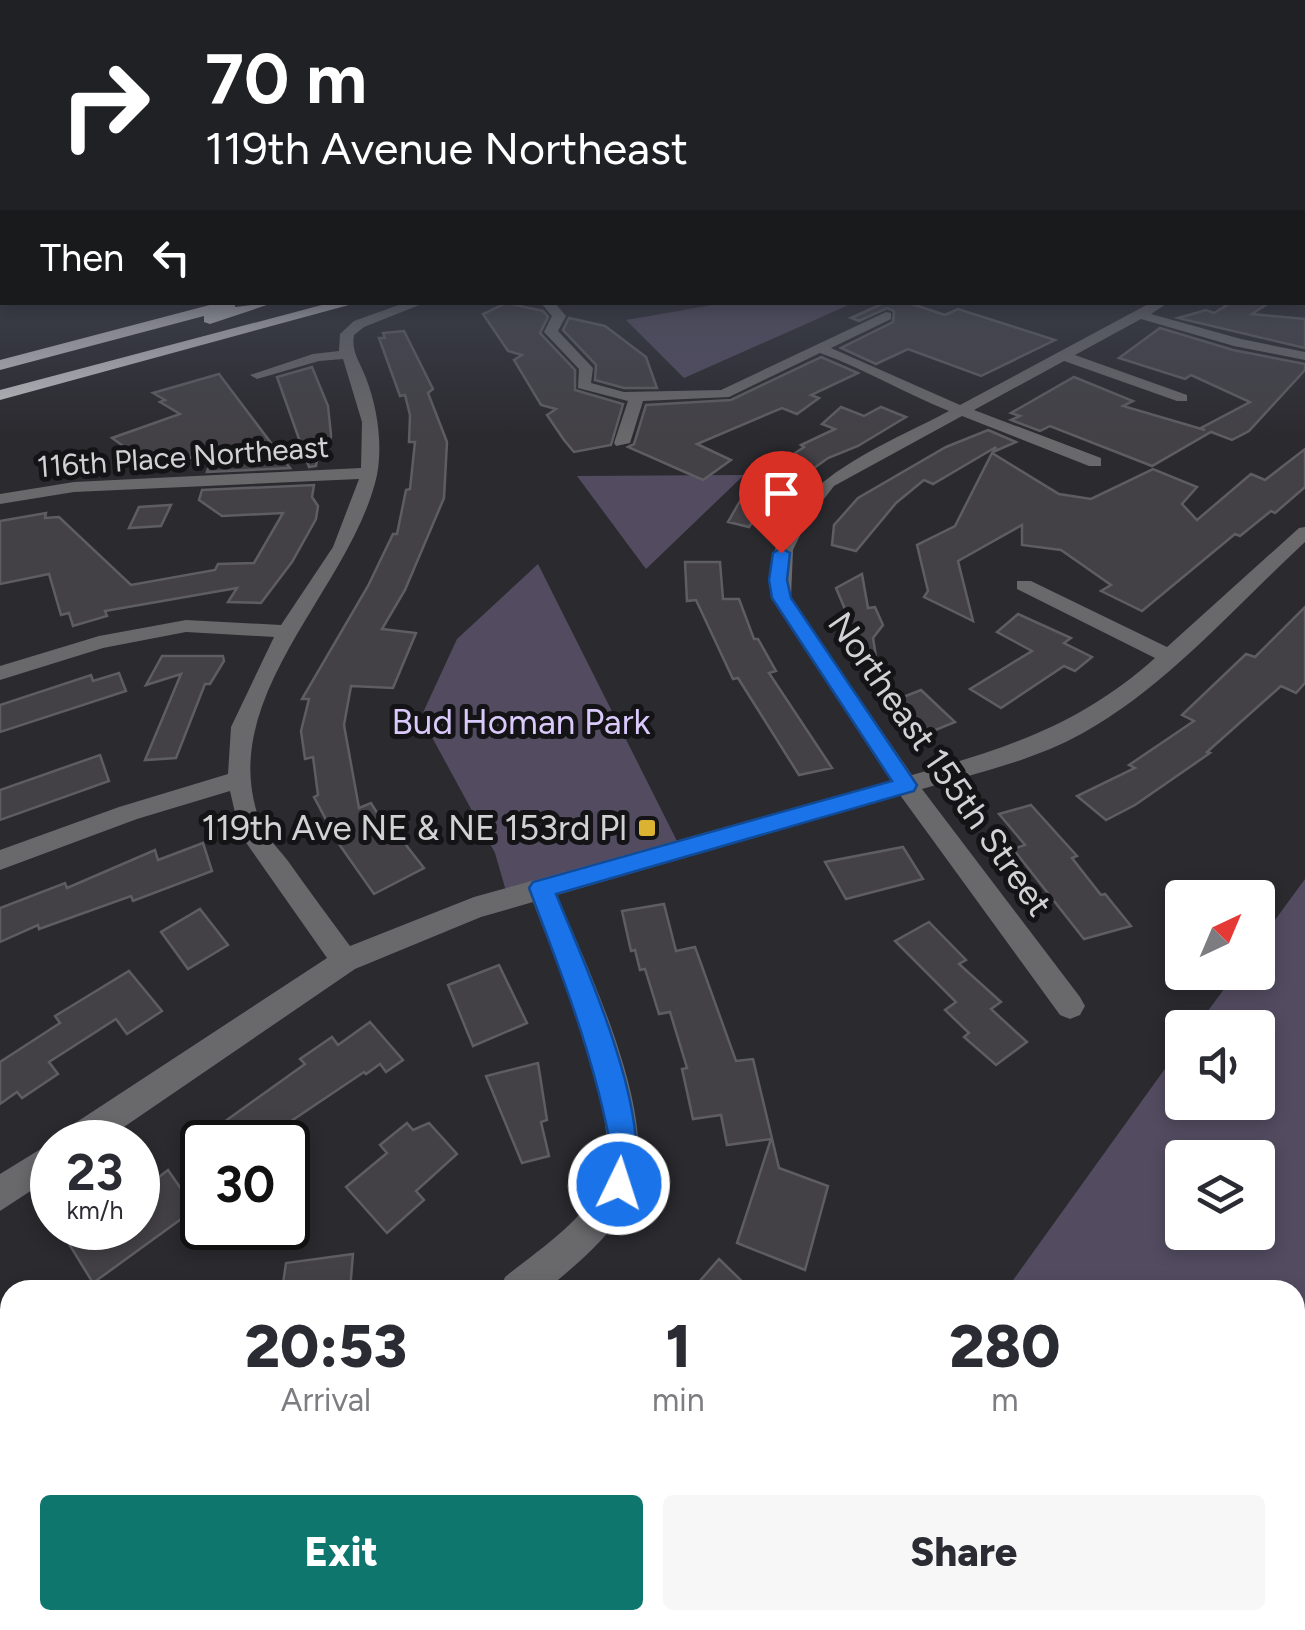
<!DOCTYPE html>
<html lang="en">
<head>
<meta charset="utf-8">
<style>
  :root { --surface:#fff; --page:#f7f7f7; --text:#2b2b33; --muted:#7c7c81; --accent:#0f766e }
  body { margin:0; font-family:Figtree,sans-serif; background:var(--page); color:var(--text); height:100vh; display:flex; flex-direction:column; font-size:38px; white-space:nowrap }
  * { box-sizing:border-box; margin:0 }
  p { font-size:32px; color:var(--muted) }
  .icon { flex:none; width:55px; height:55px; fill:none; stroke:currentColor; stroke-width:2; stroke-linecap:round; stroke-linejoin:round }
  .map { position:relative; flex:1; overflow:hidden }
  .panel { position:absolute; left:0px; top:1280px; width:1305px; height:350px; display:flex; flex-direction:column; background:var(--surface); border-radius:30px 30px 0 0; box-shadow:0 5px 15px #0003 }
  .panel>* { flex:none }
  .top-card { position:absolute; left:0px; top:0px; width:1305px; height:305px; box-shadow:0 5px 15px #0003; background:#202124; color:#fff; overflow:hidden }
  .needle { width:65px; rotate:44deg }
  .controls { position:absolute; left:1165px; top:880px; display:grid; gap:20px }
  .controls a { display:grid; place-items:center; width:110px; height:110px; border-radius:10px; background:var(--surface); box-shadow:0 5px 15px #0003; font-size:50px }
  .speed { position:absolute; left:30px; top:1120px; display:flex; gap:20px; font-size:50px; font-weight:700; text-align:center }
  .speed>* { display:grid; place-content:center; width:130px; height:130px; border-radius:50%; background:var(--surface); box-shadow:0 5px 15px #0003; line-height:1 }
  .speed small { font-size:25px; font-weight:400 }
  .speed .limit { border:5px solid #111; border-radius:15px; background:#fff; color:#111 }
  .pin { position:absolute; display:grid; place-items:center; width:85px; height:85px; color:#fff; margin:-102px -42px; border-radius:50% 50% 50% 0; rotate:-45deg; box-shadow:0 0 10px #0007 }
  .pin .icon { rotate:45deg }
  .me { position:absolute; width:110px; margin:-55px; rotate:4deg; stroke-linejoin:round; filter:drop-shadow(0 0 8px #0008) }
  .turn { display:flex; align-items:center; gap:35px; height:210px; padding:0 40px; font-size:45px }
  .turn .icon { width:130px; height:130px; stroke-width:2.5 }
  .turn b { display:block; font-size:70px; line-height:85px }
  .then { display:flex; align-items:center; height:95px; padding:0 40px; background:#0003; gap:20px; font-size:38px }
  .eta { display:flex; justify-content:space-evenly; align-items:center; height:170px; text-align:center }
  .eta b { font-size:60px; font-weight:800; line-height:70px }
  .action { display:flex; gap:20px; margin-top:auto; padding:20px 40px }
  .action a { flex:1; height:115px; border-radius:10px; background:var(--accent); color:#fff; font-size:40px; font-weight:800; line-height:115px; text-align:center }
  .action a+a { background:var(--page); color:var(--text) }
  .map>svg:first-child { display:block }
</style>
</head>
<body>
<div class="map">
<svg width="1305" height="1630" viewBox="0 0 1305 1630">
  <rect width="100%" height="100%" fill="#2b2a2f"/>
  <g fill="#534c61" fill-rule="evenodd">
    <path d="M724,303V302L853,303L684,378L626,320Z"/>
    <path d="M744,475L646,569L577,476Z"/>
    <path d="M538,564L681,849L508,898L495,853L421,717L457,639Z"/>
    <path d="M1305,879V1630H776L782,1620H1295V1290H1006L1182,1045V1102H1258V1028L1196,1027L1236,973L1258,972V943ZM1182,1158H1258V1232H1182Z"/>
  </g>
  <g fill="#434146" stroke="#5e5d62" stroke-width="2.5">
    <path d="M886,302L909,303L945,315L958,309L1055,340L981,376L908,349L876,364L841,348L893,322L894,311L887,308L859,321L851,318Z"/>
    <path d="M1232,302H1270L1252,314L1305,319V348L1178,318L1206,310L1214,313Z"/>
    <path d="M506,303L543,311L548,317L540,333L575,370V390L623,404L611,445L574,452L564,440L547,415L556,409L541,405L514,360L522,355L508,351L483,314Z"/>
    <path d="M569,318L605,326L646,357L657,388H624L595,380L596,365L563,330Z"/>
    <path d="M1160,328L1233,350L1305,364V370L1249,431L1232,440L1211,432L1152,466L1050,426L1040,431L1011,420L1020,416L1011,413L1074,377L1133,401L1123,406L1205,430L1201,428L1250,402L1191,375L1185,379L1119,358Z"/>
    <path d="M404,331L433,389L428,393L447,442L444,498L405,590L382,629L416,633L393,688L351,686L344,725L359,808L371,803L387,829L391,826L424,868L374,894L339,844L314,797L318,795L313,757L305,759L301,731L309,699H302L368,586L393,534H397L406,490L410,489L415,442H409L410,415L405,395L400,396L379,338H385L383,333Z"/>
    <path d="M821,357L858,373L811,395L819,398L797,414L782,408L697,444L731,460L703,480L628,447L634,444L646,405L731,400Z"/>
    <path d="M312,367L328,406L331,435L330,445L319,448L316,466L309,467L277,377Z"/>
    <path d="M219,374L290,468L207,472L214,449L157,470L112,438L180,414L160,402L165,400L153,393Z"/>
    <path d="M841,407L864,416L881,407L906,417L858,446L828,458L796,481L784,476L749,527L728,522L740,501L769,471L804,447L801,445L835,429L822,424Z"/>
    <path d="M988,430L1016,442L993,452L996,447L933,484L924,480L896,503L856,551L832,545L834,525L858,498L946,447Z"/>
    <path d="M1305,449V487L1275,513L1271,511L1240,536L1235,534L1142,611L1101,591L1111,585L1061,550L1022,545V525L958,561L973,621L924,597L928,591L917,545L955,526L992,453L1059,494L1091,499L1153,469L1197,487L1182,504L1197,520L1251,474L1265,480Z"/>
    <path d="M314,485L312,497L318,506L316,519L292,562L261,603L228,602L237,588L105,611L107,616L73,626L69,613L61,615L49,574L0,584V521L46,513L45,518L59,517L131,585L215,570L218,564L254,563L283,513L222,516L199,500L202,490Z"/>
    <path d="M171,505L161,526L129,528L139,507Z"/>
    <path d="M685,562H720L723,599H739L754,639H758L776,671L769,673L832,768L799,775L738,678L733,679L696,600L687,601Z"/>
    <path d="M862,574L868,608L875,607L883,625L873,638L877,663L869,666L836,588Z"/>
    <path d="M1305,607V683L1296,693L1281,686L1207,752L1210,753L1135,805L1106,820L1077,796L1135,768L1129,765L1194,721L1182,715L1246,654L1255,657Z"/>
    <path d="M1018,614L1071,638L1064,643L1092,657L1075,671L1064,666L1001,708L970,689L1032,651L997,632Z"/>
    <path d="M162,656H223L224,661L210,684H205L176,758L145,760L181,674L146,685Z"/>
    <path d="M119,673L126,691L0,732V705L91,675L93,681Z"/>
    <path d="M921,690L955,722L928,733L893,701Z"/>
    <path d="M100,755L109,781L0,820V790Z"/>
    <path d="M1031,805L1077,856L1072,858L1101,895L1105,894L1131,926L1084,939L1013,849L1025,845L999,814Z"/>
    <path d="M203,843L212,871L133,901L131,896L39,929L38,925L0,942V908L65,883L67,888L155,850L158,860Z"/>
    <path d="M903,847L923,879L846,899L825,862Z"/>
    <path d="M664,904L676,951L695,947L736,1061L753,1059L779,1168L828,1186L805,1270L737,1243L771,1139L727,1145L721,1115L693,1119L682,1069L687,1068L670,1012L659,1014L645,969L640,970L635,950L631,951L622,911Z"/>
    <path d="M200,909L228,945L188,969L161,932Z"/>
    <path d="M929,922L966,960L959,964L1001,1002L991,1009L1027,1042L996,1065L964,1037L969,1033L945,1010L956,1002L895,941Z"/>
    <path d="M499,965L527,1023L473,1046L448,985Z"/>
    <path d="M129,971L162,1011L127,1034L116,1019L49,1062L58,1074L22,1098L17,1092L0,1104V1062L60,1023L55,1016Z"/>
    <path d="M370,1022L403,1060L386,1072L380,1064L366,1074L364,1072L260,1142H227L217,1127L305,1064L300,1059L332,1037L338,1045Z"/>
    <path d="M538,1063L547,1120L541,1122L549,1156L522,1163L486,1076Z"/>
    <path d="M407,1123L413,1130L429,1123L457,1154L416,1191L424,1200L387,1233L346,1187L387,1153L380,1145Z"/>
    <path d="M168,1170L195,1209L93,1283L66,1239L81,1228H138V1193Z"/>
    <path d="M353,1254L350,1290H282L286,1263Z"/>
    <path d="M719,1259L751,1290H692Z"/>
  </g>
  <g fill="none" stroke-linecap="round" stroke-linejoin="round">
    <g fill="#69686b" fill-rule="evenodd">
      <rect x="0" y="220" width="2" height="6"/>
      <path d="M407,302H427L364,327L354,335C351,352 360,362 366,378C377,406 383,444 377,475C352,589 211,698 261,824C266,837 279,849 288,861C308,889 329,918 350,946L474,897L891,781L771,598C761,489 870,453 949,411C904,393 865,369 820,353L729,397L643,401L630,443L616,446L614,443L628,401L578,388L579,369L544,332L552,316L540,302H554L566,316L558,331L593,368L591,383L624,392L721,390L886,312L891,313V319L831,348L960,405L1152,302H1169L1151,314L1241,339L1305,352V360L1234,346L1141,319L1075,355L1187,395V401H1177L1064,361L974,410L1101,458V466H1089L962,416L834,486L807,521L793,550L791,598L912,775C1007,748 1080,725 1155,658L1017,589V581H1031L1167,647L1299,528L1305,527V542C1236,606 1165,688 1083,733C1033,761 976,773 922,789L1080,997L1085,1006L1080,1015L1070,1019L1060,1015L900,795L557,895C587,967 657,1111 634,1186C621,1230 579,1262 546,1290H500L505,1277C537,1251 586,1220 602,1180C626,1120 556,963 533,902L481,917L355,969L102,1142H59L63,1131L327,958L240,834L230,791L137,819L0,870V850L119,807L228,774L231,727L274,637L186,632L103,648L0,680V666L99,636L186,620L281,625L333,547L359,479L74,492L0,504V494L74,482L361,468L362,422L343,359L319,361L257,379L250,375L313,354L339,351L340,334L354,321Z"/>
      <path d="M52,1142V1177L0,1211V1174Z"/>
    </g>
    <path fill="#a7a5aa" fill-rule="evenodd" d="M1302,275L1305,276V284L1302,283Z"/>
    <g fill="#bfbdc3" fill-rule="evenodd">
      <path d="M221,302H235V307L276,302L210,324L204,322V316L0,370V360Z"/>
      <path d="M333,302H360L0,400V390Z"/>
    </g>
  </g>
  <linearGradient id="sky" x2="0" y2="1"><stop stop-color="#18171a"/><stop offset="0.48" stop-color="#444a58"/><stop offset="1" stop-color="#444a58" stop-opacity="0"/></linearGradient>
  <rect width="1305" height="438" fill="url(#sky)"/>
  <path fill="#1a73e8" stroke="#114b97" stroke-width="2.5" d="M781,548L790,553L787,580L791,598L917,785L914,791L556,894C584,964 659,1124 630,1194L619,1199L608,1194C600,1174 612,1154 608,1133C591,1049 560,969 529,888L533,882L892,781L772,598L769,580L773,553Z"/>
  <rect fill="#dcb233" stroke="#141315" stroke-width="4" x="637" y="818" width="20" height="20" rx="5"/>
  <g text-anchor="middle" stroke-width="10" stroke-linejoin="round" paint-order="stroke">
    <g font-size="30" fill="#d2d1d4" stroke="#141315">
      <text transform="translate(183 457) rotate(-4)" y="10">116th Place Northeast</text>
    </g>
    <g font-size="35" fill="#dacafb" stroke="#141315">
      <text x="521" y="734">Bud Homan Park</text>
    </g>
    <g font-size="35" fill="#d2d1d4" stroke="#141315">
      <text transform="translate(940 764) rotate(55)" y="12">Northeast 155th Street</text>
    </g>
    <g font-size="35" fill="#d2d1d4" stroke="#141315" text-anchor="end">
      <text x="627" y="840">119th Ave NE &amp; NE 153rd Pl</text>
    </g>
  </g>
</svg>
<div class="controls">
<a><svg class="needle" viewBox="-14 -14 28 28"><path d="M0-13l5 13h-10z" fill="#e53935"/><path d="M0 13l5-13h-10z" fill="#7c7c81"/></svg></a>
<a><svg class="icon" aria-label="sound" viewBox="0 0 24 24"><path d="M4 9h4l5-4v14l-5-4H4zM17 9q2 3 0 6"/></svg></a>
<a><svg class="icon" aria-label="layers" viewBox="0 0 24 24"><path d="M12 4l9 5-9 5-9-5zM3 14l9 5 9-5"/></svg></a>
</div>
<div class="speed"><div>23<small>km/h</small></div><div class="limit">30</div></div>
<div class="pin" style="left:781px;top:553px;background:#d93025"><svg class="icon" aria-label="arrive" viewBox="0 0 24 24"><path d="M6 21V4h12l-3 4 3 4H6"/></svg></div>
<svg class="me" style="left:619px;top:1184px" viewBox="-20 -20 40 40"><circle r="17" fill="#1a73e8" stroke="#fff" stroke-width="3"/><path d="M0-11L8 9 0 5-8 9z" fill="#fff"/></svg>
<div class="top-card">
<div class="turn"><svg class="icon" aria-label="right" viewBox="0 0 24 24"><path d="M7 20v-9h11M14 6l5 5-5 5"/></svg><div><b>70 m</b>119th Avenue Northeast</div></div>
<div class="then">Then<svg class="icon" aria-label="left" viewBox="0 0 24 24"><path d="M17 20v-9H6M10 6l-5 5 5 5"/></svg></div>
</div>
<section class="panel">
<div class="eta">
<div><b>20:53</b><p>Arrival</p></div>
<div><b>1</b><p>min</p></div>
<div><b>280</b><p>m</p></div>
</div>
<div class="action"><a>Exit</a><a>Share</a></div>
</section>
</div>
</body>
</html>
